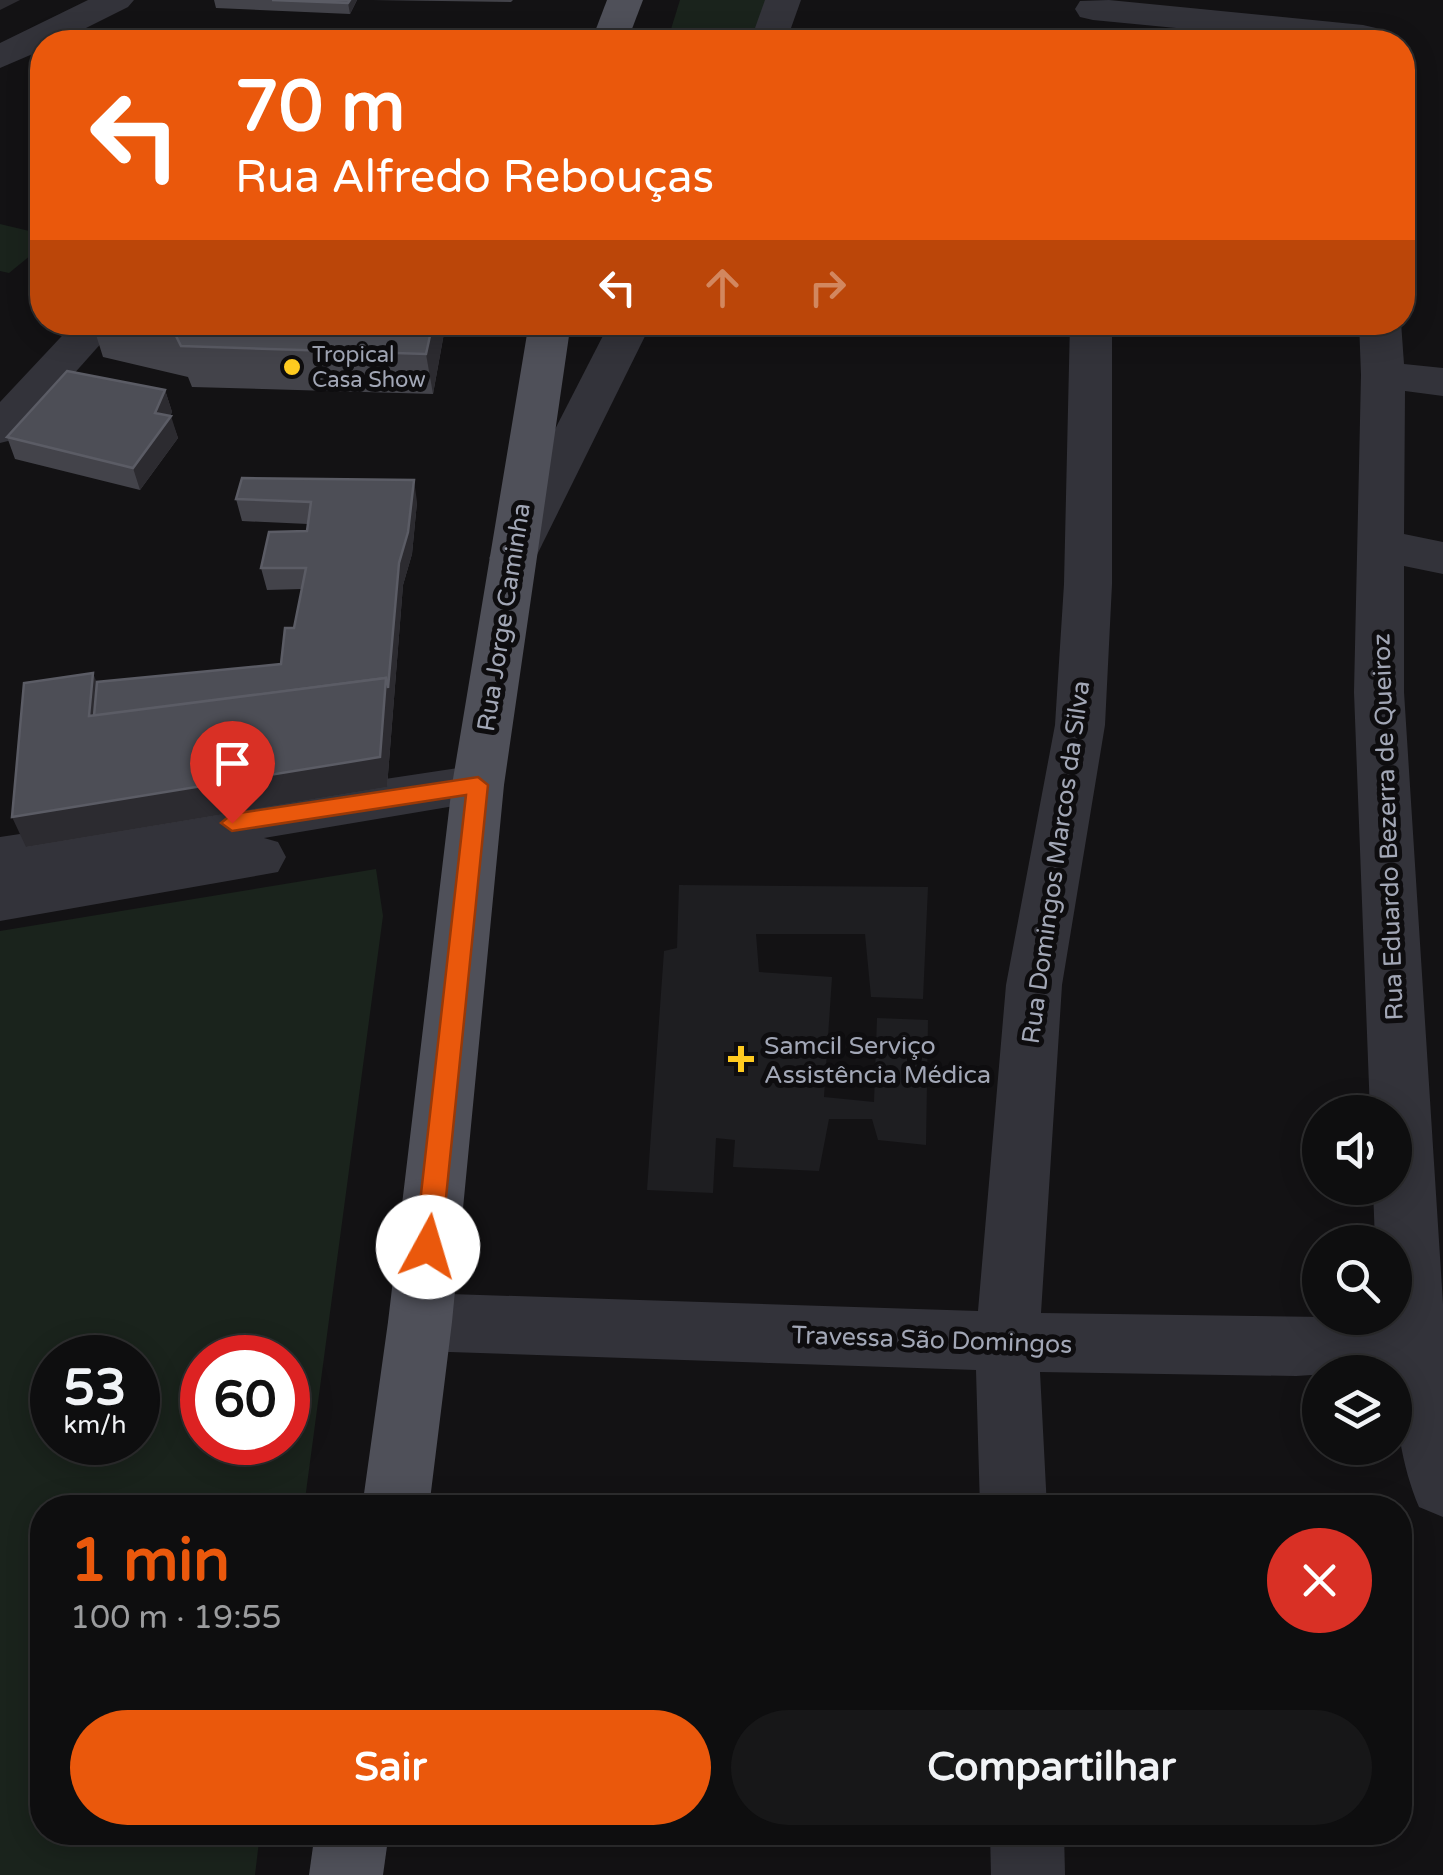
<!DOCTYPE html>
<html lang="pt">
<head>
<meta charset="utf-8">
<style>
  :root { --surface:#0e0e0f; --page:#171718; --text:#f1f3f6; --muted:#9b9c9e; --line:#2e2e2f; --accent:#ea580c }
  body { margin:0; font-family:"Varela Round",sans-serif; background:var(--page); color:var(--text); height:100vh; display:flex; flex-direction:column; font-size:38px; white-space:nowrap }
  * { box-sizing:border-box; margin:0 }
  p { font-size:32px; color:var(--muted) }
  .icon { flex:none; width:55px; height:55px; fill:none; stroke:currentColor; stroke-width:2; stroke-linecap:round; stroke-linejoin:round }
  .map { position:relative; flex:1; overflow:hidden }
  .drawer { position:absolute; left:30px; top:1495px; width:1382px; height:350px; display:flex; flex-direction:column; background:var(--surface); border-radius:40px; box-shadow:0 5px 25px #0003,0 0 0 2px var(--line) }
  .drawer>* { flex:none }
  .top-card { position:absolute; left:30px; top:30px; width:1385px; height:305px; border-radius:40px; box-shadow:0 5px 25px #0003,0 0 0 2px var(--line); background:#ea580c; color:#fff; overflow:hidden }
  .fabs { position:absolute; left:1302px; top:1095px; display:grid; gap:20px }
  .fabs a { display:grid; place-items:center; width:110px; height:110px; border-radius:50%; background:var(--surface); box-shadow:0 5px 25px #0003,0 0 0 2px var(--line); font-size:50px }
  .speed { position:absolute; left:30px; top:1335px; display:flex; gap:20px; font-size:50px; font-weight:700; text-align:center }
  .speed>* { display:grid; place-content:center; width:130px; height:130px; border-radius:50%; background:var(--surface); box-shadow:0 5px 25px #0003,0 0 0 2px var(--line); line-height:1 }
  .speed small { font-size:25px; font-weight:400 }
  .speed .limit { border:15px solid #d22; background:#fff; color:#111 }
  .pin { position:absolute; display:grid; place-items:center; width:85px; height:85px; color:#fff; margin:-102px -42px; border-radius:50% 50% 50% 0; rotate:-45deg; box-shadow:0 0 10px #0007 }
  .pin .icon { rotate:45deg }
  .me { position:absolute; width:110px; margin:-55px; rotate:6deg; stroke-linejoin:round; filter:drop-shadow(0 0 8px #0008) }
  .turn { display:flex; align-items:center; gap:35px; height:210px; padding:0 40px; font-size:45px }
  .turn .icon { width:130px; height:130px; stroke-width:2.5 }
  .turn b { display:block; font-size:70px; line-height:85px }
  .lanes { display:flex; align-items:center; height:95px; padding:0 40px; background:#0003; justify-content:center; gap:50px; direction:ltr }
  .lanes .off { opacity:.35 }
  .round { display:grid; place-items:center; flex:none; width:105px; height:105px; border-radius:52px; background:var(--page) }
  .headline { display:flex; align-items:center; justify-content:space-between; height:170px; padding:0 40px }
  h1 { font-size:60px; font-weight:700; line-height:75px; color:var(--accent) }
  .button { display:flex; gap:20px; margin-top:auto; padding:20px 40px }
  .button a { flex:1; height:115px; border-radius:60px; background:var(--accent); color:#fff; font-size:40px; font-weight:700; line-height:115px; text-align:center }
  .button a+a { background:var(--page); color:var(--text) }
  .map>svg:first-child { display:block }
</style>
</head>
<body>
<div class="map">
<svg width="1443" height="1875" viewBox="0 0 1443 1875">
  <rect width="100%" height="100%" fill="#131214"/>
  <path fill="#1e1e21" d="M679,885L928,887L923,999L871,997L865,934H756L759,972L832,977L824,1097L874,1102L877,1018L928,1020L926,1145L878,1140L872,1119H829L819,1171L733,1167L735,1140L716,1138L713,1193L647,1190L664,951L677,948Z"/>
  <g fill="#1a231c" fill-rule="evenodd">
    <path d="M680,0H767L759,42H667Z"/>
    <path d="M0,224L42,234V246L9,273L0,271Z"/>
    <path d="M376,869L383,916L304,1507L42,1508V1832L260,1833L255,1875H0V931ZM52,1358H138V1442H52ZM202,1358H288V1442H202Z"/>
  </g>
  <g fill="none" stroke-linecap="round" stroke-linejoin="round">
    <g fill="#33333a" fill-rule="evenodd">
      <path d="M88,0H134L128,7L58,42H42V50L0,68V43Z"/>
      <path d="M765,0H801L786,42H750Z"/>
      <path d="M1109,0L1363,25L1376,28L1381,36L1377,42H1320L1093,20L1080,17L1075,9L1080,1Z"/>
      <path d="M75,322H120L16,439L0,443V402Z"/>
      <path d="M610,322H652L530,569L513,574L496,569L489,558Z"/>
      <path d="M1070,322H1112V584L1105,725L1062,985L1041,1313L1395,1318V1242H1375L1373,1188H1395V1112H1370L1354,692L1361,375L1359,322H1401L1404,364L1443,368V396L1405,391L1404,534L1443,542V574L1404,566V692L1443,1304V1517L1419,1507C1401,1464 1395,1419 1395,1372H1387L1386,1367L1358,1372L1296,1376L1040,1372L1047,1508H980L976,1370L420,1351L398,1343L388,1322L398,1301L420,1293L978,1311L1006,985L1055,725L1064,584Z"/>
      <path d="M478,765L496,771L504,785L496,799L264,838L278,842L286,857L278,872L0,921V837Z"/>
      <path d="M990,1832H1064L1065,1875H991Z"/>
    </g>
    <g fill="#4f5059" fill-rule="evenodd">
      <path d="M607,0H643L627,42H591Z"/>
      <path d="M529,322H571L504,785L452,1322L429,1508H362L388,1322L452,785Z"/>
      <path d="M315,1832H389L383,1875H309Z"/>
    </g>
  </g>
  <g fill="#43434a">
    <path d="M214,0H357L350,14L216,8Z"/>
    <path d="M372,0H513L511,2Z"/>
    <path d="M92,322H446L433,394L192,387L188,377L103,357Z"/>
    <path d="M165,390L172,412L170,416L178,438L140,490L15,459L7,437Z"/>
    <path d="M236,499L417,502L412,554L403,585L387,787L26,847L281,664L294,628L302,589L267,590L261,568L307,531L308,524L242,521Z"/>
  </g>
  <g fill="#2c2b30">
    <path d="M0,0H20L0,10Z"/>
    <path d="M350,0H357L350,14L348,3Z"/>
    <path d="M433,322H446L433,394L426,354Z"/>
    <path d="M165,390L172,412L169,419L171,416L178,438L140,490L133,468Z"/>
    <path d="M414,480L417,502L412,554L403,585L387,787L26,847L12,817L386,678L399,563Z"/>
    <path d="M93,673L105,704L103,724L89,716Z"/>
  </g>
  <g fill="#4d4e56" stroke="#5b5c65" stroke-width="2.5">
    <path d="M272,0H350L348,3Z"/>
    <path d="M117,322H433L426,354L181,346L176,336Z"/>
    <path d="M67,371L165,390L155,413L171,416L133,468L7,437Z"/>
    <path d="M242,478L414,480L408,532L399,563L388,688L386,678L94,716L97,682L281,664L285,628H294L306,568H261L269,532L307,531L311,502L236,499Z"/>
    <path d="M93,673L89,716L386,678L380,757L12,817L24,683Z"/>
  </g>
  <path fill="#ea580c" stroke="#983908" stroke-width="2.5" d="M478,777L488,785L441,1247L437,1255L428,1259L419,1255L415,1247L466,795L232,831L221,823L232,814Z"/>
  <g fill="#ffcb20" stroke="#0e0d0f" stroke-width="4">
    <circle cx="292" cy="367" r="10"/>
    <path d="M736 1044h10v10h10v10h-10v10h-10v-10h-10v-10h10z"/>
  </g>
  <g text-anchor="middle" stroke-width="10" stroke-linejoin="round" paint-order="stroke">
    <g font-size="22" fill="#a2a7b6" stroke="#0e0d0f" text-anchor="start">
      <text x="312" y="362">Tropical<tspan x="312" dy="25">Casa Show</tspan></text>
    </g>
    <g font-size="25" fill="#a2a7b6" stroke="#0e0d0f">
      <text transform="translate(503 617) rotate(-81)" y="9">Rua Jorge Caminha</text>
      <text transform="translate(1387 827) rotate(-92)" y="9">Rua Eduardo Bezerra de Queiroz</text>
      <text transform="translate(1055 862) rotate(-82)" y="9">Rua Domingos Marcos da Silva</text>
      <text transform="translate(932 1339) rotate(2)" y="9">Travessa São Domingos</text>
    </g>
    <g font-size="25" fill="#a2a7b6" stroke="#0e0d0f" text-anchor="start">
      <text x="764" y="1054">Samcil Serviço<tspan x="764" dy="29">Assistência Médica</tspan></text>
    </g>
  </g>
</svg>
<div class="fabs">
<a><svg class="icon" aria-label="sound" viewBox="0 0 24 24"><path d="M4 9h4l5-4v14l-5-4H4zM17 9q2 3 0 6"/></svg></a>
<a><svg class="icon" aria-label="search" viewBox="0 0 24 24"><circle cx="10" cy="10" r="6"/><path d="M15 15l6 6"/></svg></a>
<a><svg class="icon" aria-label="layers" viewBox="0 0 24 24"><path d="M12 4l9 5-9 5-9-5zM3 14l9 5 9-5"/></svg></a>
</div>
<div class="speed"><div>53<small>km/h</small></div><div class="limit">60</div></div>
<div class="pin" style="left:232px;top:823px;background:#d93025"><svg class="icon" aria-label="arrive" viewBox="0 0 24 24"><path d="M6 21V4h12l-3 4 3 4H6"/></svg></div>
<svg class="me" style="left:428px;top:1247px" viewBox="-20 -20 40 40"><circle r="19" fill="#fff"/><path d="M0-13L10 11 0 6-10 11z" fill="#ea580c"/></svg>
<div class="top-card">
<div class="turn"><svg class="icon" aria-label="left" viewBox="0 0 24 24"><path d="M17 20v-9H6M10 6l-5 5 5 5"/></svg><div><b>70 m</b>Rua Alfredo Rebouças</div></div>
<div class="lanes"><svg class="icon" aria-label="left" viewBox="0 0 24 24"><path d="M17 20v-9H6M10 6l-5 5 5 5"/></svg><svg class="icon off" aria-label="ahead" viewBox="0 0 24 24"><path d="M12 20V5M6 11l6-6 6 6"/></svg><svg class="icon off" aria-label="right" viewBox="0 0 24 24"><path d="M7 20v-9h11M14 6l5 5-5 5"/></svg></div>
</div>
<section class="drawer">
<div class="headline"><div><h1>1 min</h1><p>100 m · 19:55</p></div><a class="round" style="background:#d93025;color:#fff"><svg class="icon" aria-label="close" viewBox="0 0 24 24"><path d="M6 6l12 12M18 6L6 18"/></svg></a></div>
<div class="button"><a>Sair</a><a>Compartilhar</a></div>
</section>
</div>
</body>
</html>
